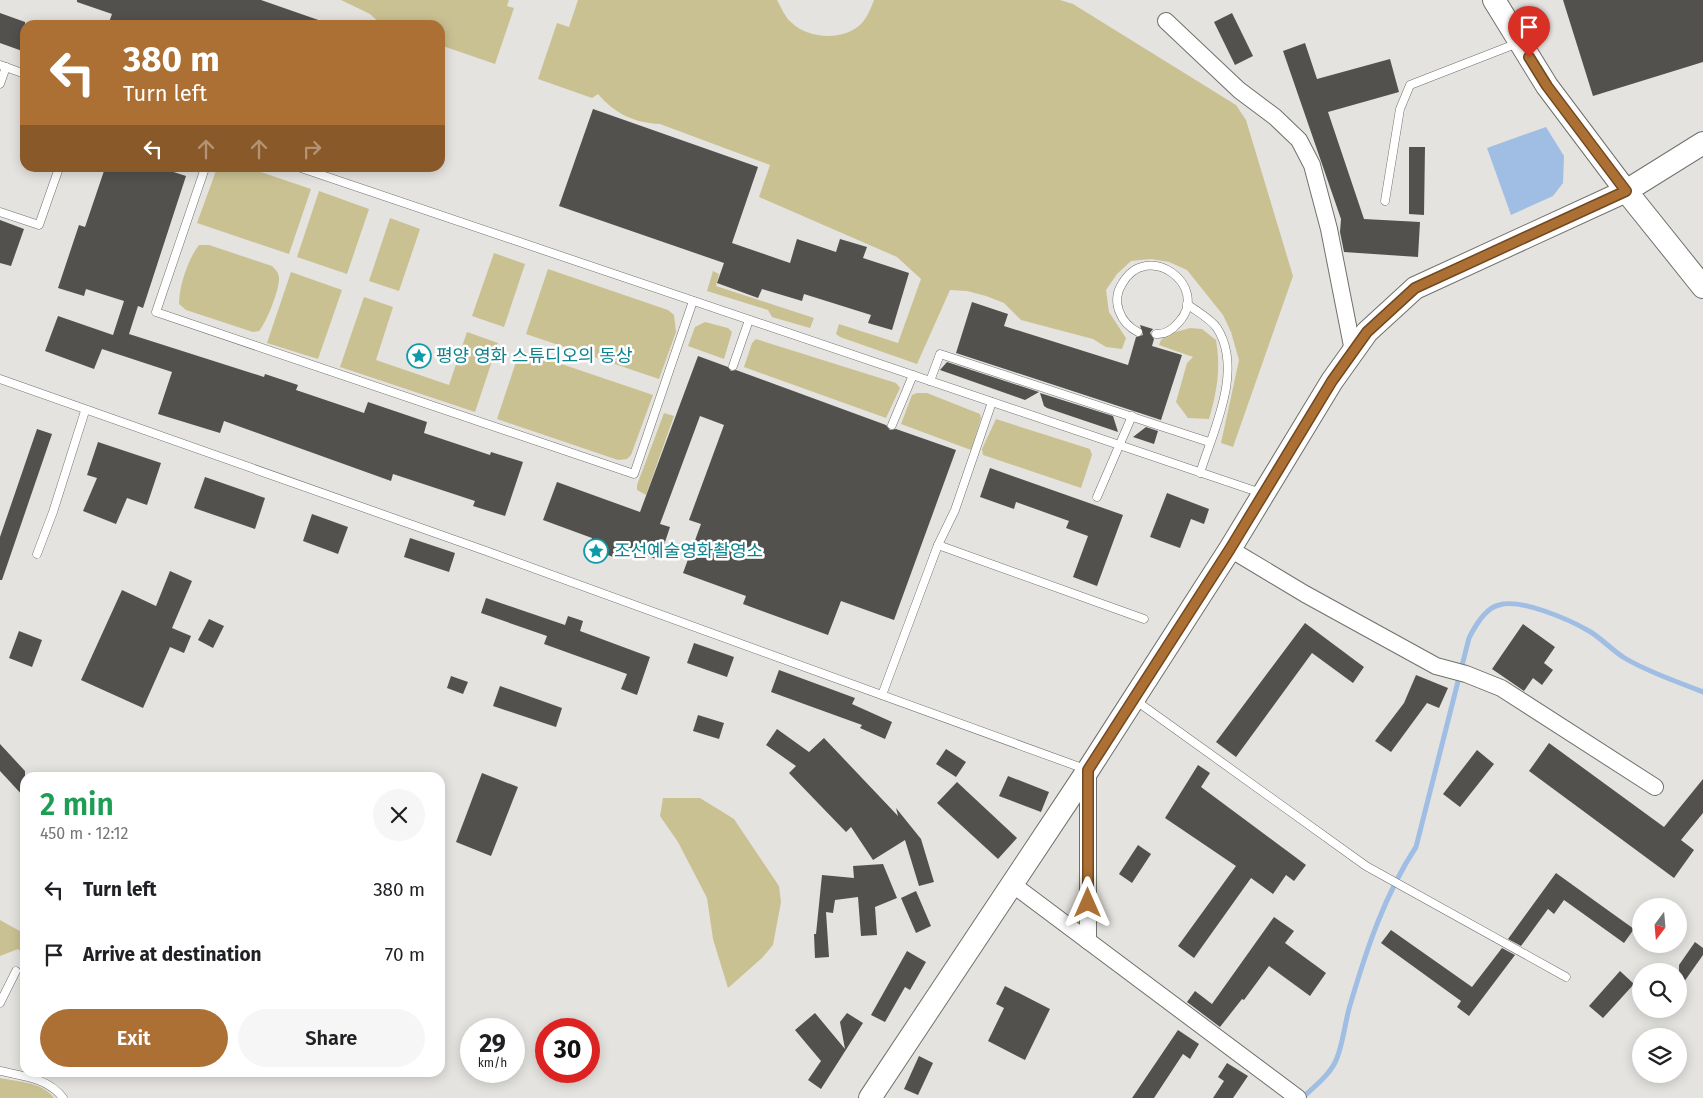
<!DOCTYPE html>
<html lang="en">
<head>
<meta charset="utf-8">
<style>
  :root { --surface:#fff; --page:#f6f6f6; --text:#202124; --muted:#757577; --accent:#ad7034 }
  body { margin:0; font-family:"Fira Sans","Noto Sans KR",sans-serif; background:var(--page); color:var(--text); height:100vh; display:flex; flex-direction:column; font-size:19px; white-space:nowrap }
  * { box-sizing:border-box; margin:0 }
  p { font-size:16px; color:var(--muted) }
  .icon { flex:none; width:28px; height:28px; fill:none; stroke:currentColor; stroke-width:2; stroke-linecap:round; stroke-linejoin:round }
  .map { position:relative; flex:1; overflow:hidden }
  .drawer { position:absolute; left:20px; top:772px; width:425px; height:305px; display:flex; flex-direction:column; background:var(--surface); border-radius:15px; box-shadow:0 2px 12px #0003 }
  .drawer>* { flex:none }
  .guide { position:absolute; left:20px; top:20px; width:425px; height:152px; border-radius:15px; box-shadow:0 2px 12px #0003; background:#ad7034; color:#fff; overflow:hidden }
  .needle { width:32px; rotate:196deg }
  .tools { position:absolute; left:1632px; top:898px; display:grid; gap:10px }
  .tools a { display:grid; place-items:center; width:55px; height:55px; border-radius:50%; background:var(--surface); box-shadow:0 2px 12px #0003; font-size:25px }
  .speed { position:absolute; left:460px; top:1018px; display:flex; gap:10px; font-size:25px; font-weight:700; text-align:center }
  .speed>* { display:grid; place-content:center; width:65px; height:65px; border-radius:50%; background:var(--surface); box-shadow:0 2px 12px #0003; line-height:1 }
  .speed small { font-size:12px; font-weight:400 }
  .speed .limit { border:8px solid #d22; background:#fff; color:#111 }
  .pin { position:absolute; display:grid; place-items:center; width:42px; height:42px; color:#fff; margin:-51px -21px; border-radius:50% 50% 50% 0; rotate:-45deg; box-shadow:0 0 5px #0007 }
  .pin .icon { rotate:45deg }
  .me { position:absolute; width:55px; margin:-28px; rotate:0deg; stroke-linejoin:round; filter:drop-shadow(0 0 4px #0008) }
  .turn { display:flex; align-items:center; gap:18px; height:105px; padding:0 20px; font-size:22px }
  .turn .icon { width:65px; height:65px; stroke-width:2.5 }
  .turn b { display:block; font-size:35px; line-height:42px }
  .lanes { display:flex; align-items:center; height:48px; padding:0 20px; background:#0003; justify-content:center; gap:25px; direction:ltr }
  .lanes .off { opacity:.35 }
  .round { display:grid; place-items:center; flex:none; width:52px; height:52px; border-radius:26px; background:var(--page) }
  .overview { display:flex; align-items:center; justify-content:space-between; height:85px; padding:0 20px }
  h1 { font-size:30px; font-weight:600; line-height:38px; color:#1e9e55 }
  .action { display:flex; gap:10px; margin-top:auto; padding:10px 20px }
  .action a { flex:1; height:58px; border-radius:30px; background:var(--accent); color:#fff; font-size:20px; font-weight:600; line-height:58px; text-align:center }
  .action a+a { background:var(--page); color:var(--text) }
  ul { padding:0; list-style:none }
  li { display:flex; align-items:center; gap:15px; height:65px; padding:0 20px }
  li div { flex:1 }
  li b { display:block; font-size:19px }
  li em { font-style:normal }
  .map>svg:first-child { display:block }
</style>
</head>
<body>
<div class="map">
<svg width="1703" height="1098" viewBox="0 0 1703 1098">
  <rect width="100%" height="100%" fill="#e4e3df"/>
  <g fill="#cac193">
    <path d="M341,0H509L507,6L514,8L495,64L440,45V25H382L370,14Z"/>
    <path d="M578,0H777C781,7 785,18 792,23C808,39 844,41 861,24C867,18 871,8 874,0H1060L1073,4L1236,105L1246,120L1293,276L1233,447L1221,443L1239,360L1231,332L1223,315L1187,270L1169,262L1151,259L1131,261L1117,274L1106,290L1109,312L1126,338L1122,349L1106,347L1093,339L1021,320L1004,303L986,296L967,291L950,290L917,364L840,337L836,334L839,324L898,343L921,279L897,257L759,197L770,165L660,124C635,123 615,114 598,94L592,98L538,79L557,23L569,27Z"/>
    <path d="M217,168H249L311,189L289,254L197,223Z"/>
    <path d="M319,191L369,209L347,274L297,257Z"/>
    <path d="M390,218L420,229L399,291L369,281Z"/>
    <path d="M199,245H209L272,266C276,270 279,273 279,279C279,291 266,323 259,331L253,332L186,310L179,304C179,286 188,259 199,245Z"/>
    <path d="M494,253L525,264L504,327L472,316Z"/>
    <path d="M548,269L668,310L674,315L676,332L659,379L526,334Z"/>
    <path d="M713,271L719,274L716,286L814,318L810,328L772,317L768,310L707,291Z"/>
    <path d="M291,272L342,290L318,359L267,343Z"/>
    <path d="M364,297L393,307L376,360L449,385L467,332L498,343L475,412L340,367Z"/>
    <path d="M705,322L728,328L732,332L724,359L688,346L695,327Z"/>
    <path d="M1190,328L1202,329L1216,340C1221,368 1217,392 1209,419L1188,418L1176,402L1187,363L1193,357L1159,345L1161,340L1172,333Z"/>
    <path d="M756,339L896,383L900,388L886,418L744,367L752,343Z"/>
    <path d="M520,350L653,395L631,455L627,459L618,460L497,419Z"/>
    <path d="M917,393H927L980,414L981,418L971,450L901,424L912,395Z"/>
    <path d="M664,413L674,416L646,495L637,490V485Z"/>
    <path d="M996,419L1090,449L1092,455L1081,488L983,455L982,449Z"/>
    <path d="M663,798H700L734,819L779,886L781,902L773,945L762,958L728,988L713,939L707,898L678,842L660,816Z"/>
    <path d="M0,920L25,934V956L18,949L0,956Z"/>
    <path d="M0,1078C18,1082 43,1082 54,1098H0Z"/>
  </g>
  <path fill="#a0bde4" d="M1546,127L1564,156L1563,183L1553,196L1511,215L1487,148Z"/>
  <g fill="none" stroke-linecap="round" stroke-linejoin="round">
    <path stroke="#a0bde4" stroke-width="5" d="M1302,1098C1315,1086 1331,1074 1337,1058C1344,1040 1345,1020 1351,1002C1367,948 1385,894 1416,847L1469,638C1475,626 1485,608 1499,605C1521,598 1570,620 1589,631C1601,638 1611,649 1623,657C1647,672 1676,681 1703,692"/>
  </g>
  <g fill="#52514e">
    <path d="M77,0H261L327,23L326,25H108L112,14L77,2Z"/>
    <path d="M1563,0H1703V62L1593,96Z"/>
    <path d="M0,13L25,22V52L0,43Z"/>
    <path d="M1232,13L1253,56L1235,65L1214,22Z"/>
    <path d="M1305,43L1317,79L1390,59L1399,92L1328,112L1364,219L1420,222L1418,257L1344,252L1340,232L1341,219L1283,51Z"/>
    <path d="M593,109L758,167L732,243L790,263L797,239L836,252L840,239L867,247L863,258L909,273L892,330L868,323L871,315L804,294L802,301L762,289L758,298L717,283L724,263L559,206Z"/>
    <path d="M1409,147H1425L1424,215L1409,214Z"/>
    <path d="M105,168H139L153,172L155,168H161L186,176L143,308L138,306L129,334L264,377L265,374L298,385L296,390L364,413L368,402L427,422L424,433L490,455L491,452L523,462L505,516L473,506L475,501L393,474L391,481L224,421L220,433L158,414L172,372L102,349L94,369L45,351L58,316L113,335L124,301L86,289L84,296L58,288L79,225L85,227Z"/>
    <path d="M0,220L24,229L11,266L0,263Z"/>
    <path d="M972,302L1008,314L1004,326L1128,365L1136,337L1143,335L1140,325L1153,329L1150,333L1154,339L1152,346L1182,355L1161,420L956,353Z"/>
    <path d="M698,356L728,367L731,371L736,370L886,425L890,430L896,429L956,450L894,620L841,601L828,635L743,604L746,596L683,573L701,524L689,520L724,425L700,416L660,524L670,527L659,560L620,546L616,558L588,548L592,538L543,520L557,482L640,512Z"/>
    <path d="M947,362L1039,392L1025,400L940,370Z"/>
    <path d="M1040,393L1113,416L1118,432L1047,408L1044,406Z"/>
    <path d="M1146,427L1158,431L1154,444L1133,437Z"/>
    <path d="M37,429L52,434L2,580H0V537Z"/>
    <path d="M98,442L161,463L147,505L127,498L116,524L83,511L97,478L87,475Z"/>
    <path d="M990,468L1123,515L1097,586L1073,577L1088,536L1066,528L1069,521L1016,502L1014,509L980,497Z"/>
    <path d="M205,477L265,498L255,529L194,508Z"/>
    <path d="M1167,493L1209,509L1204,524L1191,519L1180,548L1150,537Z"/>
    <path d="M312,514L348,527L338,554L303,541Z"/>
    <path d="M410,538L455,553L449,572L404,557Z"/>
    <path d="M170,571L192,581L172,628L191,636L184,653L170,647L143,708L81,680L122,590L156,606Z"/>
    <path d="M486,598L565,625L568,616L583,621L580,631L650,657L637,695L621,689L627,674L544,644L547,636L481,613Z"/>
    <path d="M209,619L224,626L213,648L198,640Z"/>
    <path d="M1305,623L1364,667L1353,683L1312,653L1236,757L1216,742Z"/>
    <path d="M1523,624L1555,647L1544,663L1553,670L1542,685L1533,678L1524,691L1492,669Z"/>
    <path d="M19,631L42,640L32,667L9,658Z"/>
    <path d="M694,643L734,657L727,677L687,663Z"/>
    <path d="M779,670L855,698L852,704L892,722L885,739L860,728L862,725L771,692Z"/>
    <path d="M1416,675L1448,688L1439,708L1427,703L1391,752L1375,741L1404,703Z"/>
    <path d="M451,676L468,682L463,694L447,688Z"/>
    <path d="M500,686L562,708L556,727L493,706Z"/>
    <path d="M698,715L724,723L719,739L693,731Z"/>
    <path d="M777,729L809,752L824,738L898,816L896,808L921,839L934,882L919,886L905,840L873,860L851,827L846,832L789,773L796,766L766,745Z"/>
    <path d="M1549,743L1664,827L1703,779V813L1681,840L1694,850L1674,878L1529,771Z"/>
    <path d="M0,744L25,771V798L0,771Z"/>
    <path d="M946,749L966,762L956,777L936,764Z"/>
    <path d="M1477,750L1494,764L1460,807L1443,794Z"/>
    <path d="M1198,765L1210,773L1201,787L1306,865L1294,881L1286,875L1273,894L1251,878L1194,958L1178,946L1236,866L1165,818Z"/>
    <path d="M482,773L518,787L491,856L456,842Z"/>
    <path d="M1008,776L1049,792L1041,812L999,796Z"/>
    <path d="M957,782L1017,838L998,859L937,803Z"/>
    <path d="M1138,845L1151,854L1132,883L1119,874Z"/>
    <path d="M883,864L897,898L875,907L877,935L861,936L858,897L835,900L833,913L826,912L829,957L815,958L814,934H816L822,875L854,878L853,866Z"/>
    <path d="M1556,873L1634,929L1624,943L1564,900L1554,914L1548,909L1521,946L1508,939Z"/>
    <path d="M916,891L931,926L916,933L901,898Z"/>
    <path d="M1274,917L1294,931L1285,943L1326,973L1310,996L1269,966L1244,1000L1242,999L1220,1027L1187,1002L1195,991L1212,1004Z"/>
    <path d="M1391,930L1472,987L1502,948L1515,955L1469,1016L1457,1007L1461,1001L1381,943Z"/>
    <path d="M1695,942L1703,948V955L1679,989V965Z"/>
    <path d="M907,951L926,962L910,990L905,987L885,1022L871,1015Z"/>
    <path d="M1620,971L1634,984L1603,1018L1589,1006Z"/>
    <path d="M1005,986L1050,1009L1025,1060L988,1041L1004,1008L996,1004Z"/>
    <path d="M815,1013L845,1049L840,1022L847,1013L863,1023L821,1089L808,1080L821,1061L795,1030Z"/>
    <path d="M1178,1030L1199,1044L1190,1059L1183,1054L1154,1098H1132Z"/>
    <path d="M919,1056L933,1063L918,1095L904,1089Z"/>
    <path d="M1227,1063L1248,1076L1233,1098H1213L1224,1081L1218,1077Z"/>
  </g>
  <g fill="none" stroke-linecap="round" stroke-linejoin="round">
    <g stroke="#70706c" stroke-width="9">
      <g id="lane">
        <path d="M0,65L25,74"/>
        <path d="M0,84L6,67"/>
        <path d="M205,168L156,312L634,474L693,301"/>
        <path d="M301,168L1261,493"/>
        <path d="M1385,201L1400,109L1410,85L1518,43"/>
        <path d="M0,212L39,225L59,168"/>
        <path d="M1187,304C1196,311 1211,319 1217,328C1244,370 1213,431 1200,473"/>
        <path d="M1138,332C1120,323 1111,301 1122,284C1147,239 1211,286 1179,322C1173,329 1165,335 1156,334"/>
        <path d="M733,366L749,320"/>
        <path d="M0,379L486,551L1085,769"/>
        <path d="M930,381L940,354L1209,442"/>
        <path d="M892,425L913,375"/>
        <path d="M1097,497L1132,416"/>
        <path d="M938,545L1144,619"/>
        <path d="M37,554L53,512L85,411"/>
        <path d="M882,695L938,545L955,510L992,402"/>
        <path d="M1135,700L1366,866L1566,977"/>
        <path d="M0,1003L16,971"/>
        <path d="M0,1071C23,1076 48,1078 63,1098"/>
      </g>
    </g>
    <g stroke="#70706c" stroke-width="18">
      <g id="street">
        <path d="M1166,21L1239,90L1275,117L1299,140L1312,165L1329,229L1353,351"/>
        <path d="M1230,549L1305,594L1436,666L1466,674L1501,688L1655,787"/>
        <path d="M1012,884L1298,1098"/>
        <path d="M1088,941V770"/>
      </g>
    </g>
    <g stroke="#70706c" stroke-width="24">
      <g id="secondary">
        <path d="M1494,0L1547,86L1626,191L1703,287"/>
        <path d="M870,1098L1088,770L1230,549L1332,381L1367,332L1415,288L1626,191L1703,143"/>
      </g>
    </g>
    <use href="#lane" stroke="#fff" stroke-width="8"/>
    <use href="#street" stroke="#fff" stroke-width="16"/>
    <use href="#secondary" stroke="#fff" stroke-width="22"/>
  </g>
  <g fill="none" stroke-linecap="round" stroke-linejoin="round">
    <g stroke="#704922" stroke-width="12">
      <path id="route" d="M1088,903V770L1230,549L1332,381L1367,332L1415,288L1626,191L1547,86L1529,57"/>
    </g>
    <use href="#route" stroke="#ad7034" stroke-width="9"/>
  </g>
  <defs>
    <g id="sight-ring" transform="scale(1.25)"><circle r="9.5" fill="#fff" stroke="#0f9aa8" stroke-width="1.5"/><path d="M0-6L1.8-2.2L6-1.7L2.9 1.2L3.7 5.4L0 3.3L-3.7 5.4L-2.9 1.2L-6-1.7L-1.8-2.2Z" fill="#0f9aa8"/></g>
  </defs>
  <g fill-rule="evenodd">
    <use href="#sight-ring" x="419" y="356"/>
    <use href="#sight-ring" x="596" y="551"/>
  </g>
  <g text-anchor="middle" stroke-width="5" stroke-linejoin="round" paint-order="stroke">
    <g font-size="18" fill="#0d838f" stroke="#fff" text-anchor="start">
      <text x="436" y="362">평양 영화 스튜디오의 동상</text>
      <text x="614" y="557">조선예술영화촬영소</text>
    </g>
  </g>
</svg>
<div class="tools">
<a><svg class="needle" viewBox="-14 -14 28 28"><path d="M0-13l5 13h-10z" fill="#e53935"/><path d="M0 13l5-13h-10z" fill="#757577"/></svg></a>
<a><svg class="icon" aria-label="search" viewBox="0 0 24 24"><circle cx="10" cy="10" r="6"/><path d="M15 15l6 6"/></svg></a>
<a><svg class="icon" aria-label="layers" viewBox="0 0 24 24"><path d="M12 4l9 5-9 5-9-5zM3 14l9 5 9-5"/></svg></a>
</div>
<div class="speed"><div>29<small>km/h</small></div><div class="limit">30</div></div>
<div class="pin" style="left:1529px;top:57px;background:#d93025"><svg class="icon" aria-label="arrive" viewBox="0 0 24 24"><path d="M6 21V4h12l-3 4 3 4H6"/></svg></div>
<svg class="me" style="left:1088px;top:903px" viewBox="-20 -20 40 40"><path d="M0-17L14 15 0 8-14 15z" fill="#ad7034" stroke="#fff" stroke-width="4"/></svg>
<div class="guide">
<div class="turn"><svg class="icon" aria-label="left" viewBox="0 0 24 24"><path d="M17 20v-9H6M10 6l-5 5 5 5"/></svg><div><b>380 m</b>Turn left</div></div>
<div class="lanes"><svg class="icon" aria-label="left" viewBox="0 0 24 24"><path d="M17 20v-9H6M10 6l-5 5 5 5"/></svg><svg class="icon off" aria-label="ahead" viewBox="0 0 24 24"><path d="M12 20V5M6 11l6-6 6 6"/></svg><svg class="icon off" aria-label="ahead" viewBox="0 0 24 24"><path d="M12 20V5M6 11l6-6 6 6"/></svg><svg class="icon off" aria-label="right" viewBox="0 0 24 24"><path d="M7 20v-9h11M14 6l5 5-5 5"/></svg></div>
</div>
<section class="drawer">
<div class="overview"><div><h1>2 min</h1><p>450 m · 12:12</p></div><a class="round"><svg class="icon" aria-label="close" viewBox="0 0 24 24"><path d="M6 6l12 12M18 6L6 18"/></svg></a></div>
<ul>
<li><svg class="icon" aria-label="left" viewBox="0 0 24 24"><path d="M17 20v-9H6M10 6l-5 5 5 5"/></svg><div><b>Turn left</b></div><em>380 m</em></li>
<li><svg class="icon" aria-label="arrive" viewBox="0 0 24 24"><path d="M6 21V4h12l-3 4 3 4H6"/></svg><div><b>Arrive at destination</b></div><em>70 m</em></li>
</ul>
<div class="action"><a>Exit</a><a>Share</a></div>
</section>
</div>
</body>
</html>
